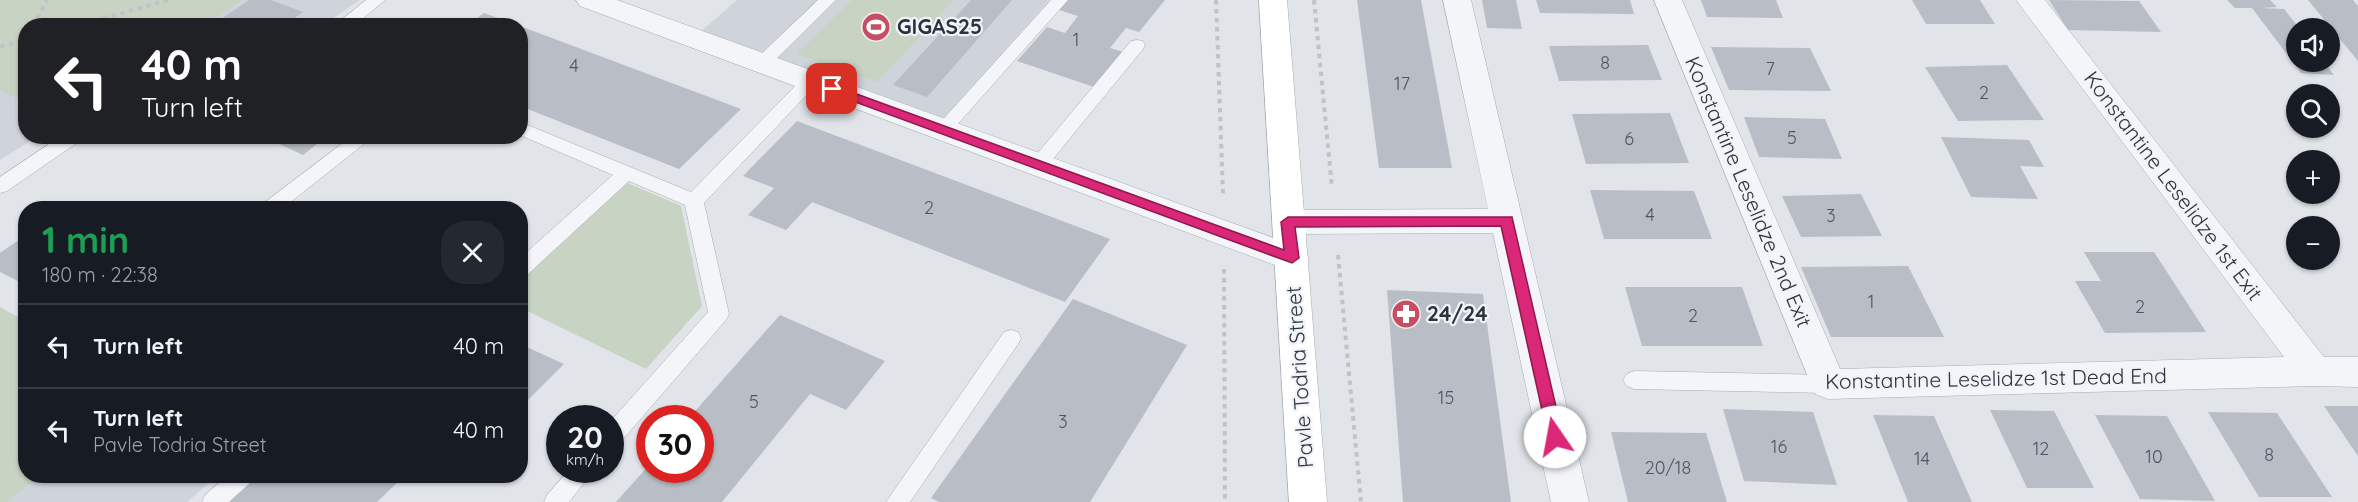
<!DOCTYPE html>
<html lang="en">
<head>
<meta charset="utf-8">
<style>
  :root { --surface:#171b24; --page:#242831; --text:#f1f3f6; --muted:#9ea1a6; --line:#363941 }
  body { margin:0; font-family:Quicksand,sans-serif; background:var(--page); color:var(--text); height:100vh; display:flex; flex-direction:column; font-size:22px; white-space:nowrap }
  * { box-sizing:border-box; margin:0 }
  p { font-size:20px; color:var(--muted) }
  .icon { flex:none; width:33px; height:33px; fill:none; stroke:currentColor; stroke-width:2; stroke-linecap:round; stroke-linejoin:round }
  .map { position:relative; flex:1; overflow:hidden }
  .details { position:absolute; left:18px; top:201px; width:510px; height:282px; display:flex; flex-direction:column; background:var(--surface); border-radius:24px; box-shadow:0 2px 4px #0004 }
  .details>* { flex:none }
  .hud { position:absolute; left:18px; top:18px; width:510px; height:126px; border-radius:24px; box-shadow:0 2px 4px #0004; background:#202124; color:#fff; overflow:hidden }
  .fabs { position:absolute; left:2286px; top:18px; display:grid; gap:12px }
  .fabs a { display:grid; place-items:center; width:54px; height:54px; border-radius:50%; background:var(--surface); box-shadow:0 2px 4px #0004; font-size:30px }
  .speed { position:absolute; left:546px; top:405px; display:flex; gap:12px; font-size:30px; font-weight:700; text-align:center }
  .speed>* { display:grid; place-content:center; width:78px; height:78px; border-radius:50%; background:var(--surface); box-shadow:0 2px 4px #0004; line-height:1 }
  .speed small { font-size:15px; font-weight:400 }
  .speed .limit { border:9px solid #d22; background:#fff; color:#111 }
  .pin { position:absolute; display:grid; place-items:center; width:51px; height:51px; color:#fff; margin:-26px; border-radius:12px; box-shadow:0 3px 9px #0006 }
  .me { position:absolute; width:66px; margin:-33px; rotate:348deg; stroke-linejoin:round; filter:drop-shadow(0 0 4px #0008) }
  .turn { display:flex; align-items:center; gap:21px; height:126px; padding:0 24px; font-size:27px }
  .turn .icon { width:78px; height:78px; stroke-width:2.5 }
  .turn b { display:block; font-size:42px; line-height:51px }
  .round { display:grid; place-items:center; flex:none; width:63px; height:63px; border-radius:24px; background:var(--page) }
  .summary { display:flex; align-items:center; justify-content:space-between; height:102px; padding:0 24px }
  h1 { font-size:36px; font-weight:700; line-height:45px; color:#1e9e55 }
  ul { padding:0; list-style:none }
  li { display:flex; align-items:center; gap:18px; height:84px; padding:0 24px; border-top:2px solid var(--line) }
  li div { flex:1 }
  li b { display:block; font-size:22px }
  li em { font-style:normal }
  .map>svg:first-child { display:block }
</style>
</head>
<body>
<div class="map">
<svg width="2358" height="502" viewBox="0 0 2358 502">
  <rect width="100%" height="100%" fill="#e1e5e9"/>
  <g fill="#cfd4db">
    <path d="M0,0H360L323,25L26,26V136L37,137L0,160Z"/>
    <path d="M737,0H1049L941,121L699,33Z"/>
    <path d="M40,476H217L187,502H7Z"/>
  </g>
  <g fill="#c7d3c3">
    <path d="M0,0H243L204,25L26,26L25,102L0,91Z"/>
    <path d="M852,0H954L877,82L797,54Z"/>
    <path d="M623,181L681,206L702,306L646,369L521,308V275Z"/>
    <path d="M0,307L25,321L26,476H40L7,502H0Z"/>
  </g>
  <g fill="#b9bec6">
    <path d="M249,0H271L303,12L283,26H211Z"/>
    <path d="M971,0H1012L927,97L893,85Z"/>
    <path d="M1068,0H1165L1139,32L1126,28L1110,48L1123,52L1094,87L1017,61L1047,27L1065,33L1078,16L1059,10Z"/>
    <path d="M1357,0H1421L1452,168H1379Z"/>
    <path d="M1482,0H1516L1522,29L1487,28Z"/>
    <path d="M1536,0H1630L1634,14L1540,13Z"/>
    <path d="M1701,0H1776L1783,18L1707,17Z"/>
    <path d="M1912,0H1980L1995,24H1926Z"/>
    <path d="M2049,0L2139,1L2161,32L2068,30Z"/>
    <path d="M2227,0H2270L2277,7L2261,8L2284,9L2299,28H2296V62H2324L2334,75L2301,73L2252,8H2235Z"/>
    <path d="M2308,0H2353L2358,6V61Z"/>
    <path d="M484,13L518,25V26H467Z"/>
    <path d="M520,26L741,109L679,169L520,106Z"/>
    <path d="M1648,45L1662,80L1559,81L1549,46Z"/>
    <path d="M1711,47L1810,48L1831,91L1729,90Z"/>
    <path d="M2007,65L2044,120L1958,121L1925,67Z"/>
    <path d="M1670,113L1689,163L1586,164L1572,114Z"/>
    <path d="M1744,117L1825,119L1842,159L1759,157Z"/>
    <path d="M797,121L1110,239L1065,302L812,202L786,230L748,215L774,188L743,176Z"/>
    <path d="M262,136H327L303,155Z"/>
    <path d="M1941,137L2029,140L2044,167L2020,166L2038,199L1971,197Z"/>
    <path d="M1590,190L1694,191L1712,239H1604Z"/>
    <path d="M1861,194L1882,236L1801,237L1782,196Z"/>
    <path d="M26,235V278L20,282L0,272V253Z"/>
    <path d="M2084,252H2154L2206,332L2105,333L2075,281H2101Z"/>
    <path d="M1908,266L1944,337H1831L1801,267Z"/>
    <path d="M1625,287H1742L1763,346H1642Z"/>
    <path d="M1387,290L1483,294L1511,502H1403Z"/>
    <path d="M1073,299L1187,345L1090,502H939L931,498Z"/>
    <path d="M780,315L885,361L846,410L810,394L722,502H616L650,464V470H700V418H689Z"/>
    <path d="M520,344L564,364L520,408Z"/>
    <path d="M2324,406H2358V456Z"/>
    <path d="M1723,409L1813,412L1837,485L1744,481Z"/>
    <path d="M1990,410L2054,411L2094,488H2027Z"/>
    <path d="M2208,412L2277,413L2332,497H2259Z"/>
    <path d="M1873,415L1934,416L1972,502H1908Z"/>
    <path d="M2095,415L2167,416L2215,501L2140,499Z"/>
    <path d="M1611,432L1706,433L1727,502H1628Z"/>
    <path d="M255,476H404L377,502H225Z"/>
  </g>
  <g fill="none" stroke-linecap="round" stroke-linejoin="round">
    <g stroke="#a6acb3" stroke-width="1">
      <g id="lane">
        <path d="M366,0H385L354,26H334Z"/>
        <path d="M818,0H836L767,68H755L752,64L755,60Z"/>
        <path d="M1051,0H1068L949,134L943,136L937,134L934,130L937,126Z"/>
        <path d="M1137,40L1143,41L1145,45L1143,49L1044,170L1038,172L1032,170L1029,165L1032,160L1131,41Z"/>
        <path d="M810,75L816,77L819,81L816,85L704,203L729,314L726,320L618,445L610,447V422L708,312L685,205L629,181L527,275L520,277V258L613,175L520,135V122L691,192L804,77Z"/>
        <path d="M61,136H84L81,140L7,191L0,193V177Z"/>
        <path d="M352,136H374L283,208H262L264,203Z"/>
        <path d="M1011,330L1018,332L1021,338L1018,344L910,502H886L1004,332Z"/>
        <path d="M1634,371L1828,375L1836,378L1839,384L1836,390L1828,393L1634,389L1627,386L1623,380L1627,374Z"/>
        <path d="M569,470H594L569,502H544L547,495Z"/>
        <path d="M227,476H253L250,483L229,502H202L205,495Z"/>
      </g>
    </g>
    <g stroke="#a6acb3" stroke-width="1">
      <g id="street">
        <path d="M576,0H617L1304,249L1309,258L1304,267L1292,271L1280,267L580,6Z"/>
        <path d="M1443,0H1471L1589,502H1551L1493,233L1288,234L1277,230L1272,222L1277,214L1288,210L1488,209Z"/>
        <path d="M1654,0H1682L1840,369L2284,357L2016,0H2045L2324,357H2358V387L2315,386L1828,399L1815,394Z"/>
      </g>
    </g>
    <g stroke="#a6acb3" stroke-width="1">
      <path id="secondary" d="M1259,0H1287L1327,502H1289Z"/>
    </g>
    <g stroke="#bfc3c8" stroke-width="4" stroke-dasharray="4.5 4.5" stroke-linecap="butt">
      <path d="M1216,0L1223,195"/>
      <path d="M1314,0L1332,188"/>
      <path d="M33,26L47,0"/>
      <path d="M77,26L168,0"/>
      <path d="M0,47L26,40"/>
      <path d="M1338,255L1361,502"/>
      <path d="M1224,269L1225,502"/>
    </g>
    <use href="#lane" fill="#f4f5f8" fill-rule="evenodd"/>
    <use href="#street" fill="#f4f5f8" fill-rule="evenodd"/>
    <use href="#secondary" fill="#fff" fill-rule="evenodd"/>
  </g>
  <path fill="#db2777" stroke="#8e194d" stroke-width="1.5" d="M832,85L1284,250L1281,222L1288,217H1512L1563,437L1561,442L1555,444L1550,442L1548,437L1501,226L1295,227L1299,258L1292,263L828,92L826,89Z"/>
  <defs>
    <g id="stadium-disc" transform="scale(1.5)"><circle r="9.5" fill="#c74d63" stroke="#f1f3f7"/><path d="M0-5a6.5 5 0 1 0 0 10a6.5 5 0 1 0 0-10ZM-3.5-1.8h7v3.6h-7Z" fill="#fff"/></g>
    <g id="pharmacy-disc" transform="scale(1.5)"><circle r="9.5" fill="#c74d63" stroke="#f1f3f7"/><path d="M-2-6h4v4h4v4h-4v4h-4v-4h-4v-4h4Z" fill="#fff"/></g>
  </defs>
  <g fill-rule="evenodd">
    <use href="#stadium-disc" x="876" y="27"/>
    <use href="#pharmacy-disc" x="1406" y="314"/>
  </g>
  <g text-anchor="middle" stroke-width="4.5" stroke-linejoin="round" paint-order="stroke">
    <g font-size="18" fill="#4e5662">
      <text x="1076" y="46">1</text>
      <text x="1605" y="69">8</text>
      <text x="574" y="72">4</text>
      <text x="1770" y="75">7</text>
      <text x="1402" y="90">17</text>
      <text x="1984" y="99">2</text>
      <text x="1792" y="144">5</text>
      <text x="1629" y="145">6</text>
      <text x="929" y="214">2</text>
      <text x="1650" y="221">4</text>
      <text x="1831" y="222">3</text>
      <text x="1871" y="308">1</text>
      <text x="2140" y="313">2</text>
      <text x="1693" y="322">2</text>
      <text x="1446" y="404">15</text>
      <text x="754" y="408">5</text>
      <text x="1063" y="428">3</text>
      <text x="1779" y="453">16</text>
      <text x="2041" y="455">12</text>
      <text x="2269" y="461">8</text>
      <text x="2154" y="463">10</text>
      <text x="1922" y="465">14</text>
      <text x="1668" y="474">20/18</text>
    </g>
    <g font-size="21" font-weight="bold" fill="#2a3340" stroke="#f1f3f7" text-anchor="start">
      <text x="897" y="34">GIGAS25</text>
      <text x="1427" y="321">24/24</text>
    </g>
    <g font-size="21" fill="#2a3340" stroke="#f1f3f7">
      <text transform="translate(2173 186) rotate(53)" y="7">Konstantine Leselidze 1st Exit</text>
      <text transform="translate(1748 192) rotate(67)" y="7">Konstantine Leselidze 2nd Exit</text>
      <text transform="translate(1300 377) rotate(-94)" y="7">Pavle Todria Street</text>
      <text transform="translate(1996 379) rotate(-1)" y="7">Konstantine Leselidze 1st Dead End</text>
    </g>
  </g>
</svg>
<div class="fabs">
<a><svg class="icon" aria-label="sound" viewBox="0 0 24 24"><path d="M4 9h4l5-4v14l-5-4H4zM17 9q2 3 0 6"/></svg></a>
<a><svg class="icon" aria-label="search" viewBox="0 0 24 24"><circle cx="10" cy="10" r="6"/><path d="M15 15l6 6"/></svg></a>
<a>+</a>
<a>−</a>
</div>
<div class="speed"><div>20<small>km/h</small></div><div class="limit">30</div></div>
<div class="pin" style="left:832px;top:89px;background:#d93025"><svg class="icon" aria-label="arrive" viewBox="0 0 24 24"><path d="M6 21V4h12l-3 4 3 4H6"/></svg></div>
<svg class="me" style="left:1555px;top:437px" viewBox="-20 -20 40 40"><circle r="19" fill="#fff"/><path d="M0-13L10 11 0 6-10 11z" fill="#db2777"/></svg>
<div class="hud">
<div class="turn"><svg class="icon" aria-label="left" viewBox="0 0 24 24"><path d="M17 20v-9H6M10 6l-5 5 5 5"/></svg><div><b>40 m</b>Turn left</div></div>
</div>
<section class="details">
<div class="summary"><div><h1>1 min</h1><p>180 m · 22:38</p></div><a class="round"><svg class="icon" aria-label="close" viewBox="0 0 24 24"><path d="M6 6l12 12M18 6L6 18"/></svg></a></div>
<ul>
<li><svg class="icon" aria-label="left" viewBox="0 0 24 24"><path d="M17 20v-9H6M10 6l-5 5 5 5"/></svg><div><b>Turn left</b></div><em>40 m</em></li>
<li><svg class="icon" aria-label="left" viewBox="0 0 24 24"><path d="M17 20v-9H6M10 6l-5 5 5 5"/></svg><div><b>Turn left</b><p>Pavle Todria Street</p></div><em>40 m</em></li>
</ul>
</section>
</div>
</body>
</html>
